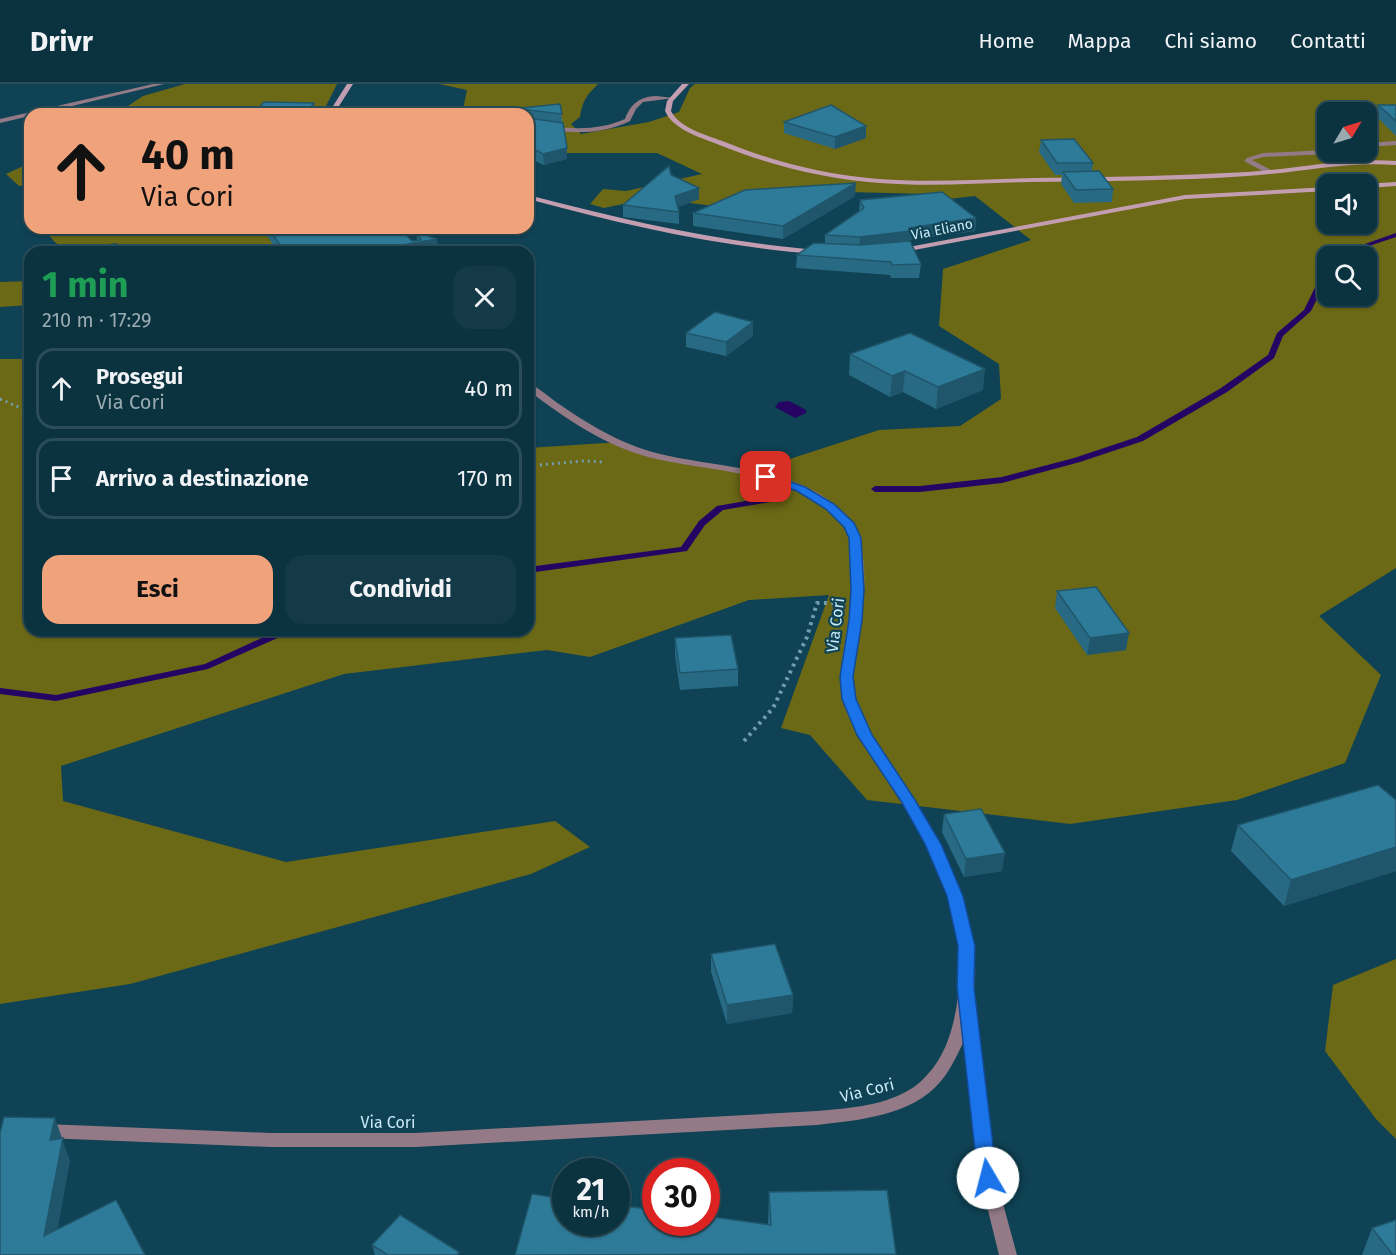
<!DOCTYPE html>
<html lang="it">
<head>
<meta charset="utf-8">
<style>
  :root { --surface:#0a323f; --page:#133a46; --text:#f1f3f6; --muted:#99aab0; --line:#2a4d59; --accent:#f0a27a }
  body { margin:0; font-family:"Fira Sans",sans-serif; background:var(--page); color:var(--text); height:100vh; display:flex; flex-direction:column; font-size:22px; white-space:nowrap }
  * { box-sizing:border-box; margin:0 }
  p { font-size:20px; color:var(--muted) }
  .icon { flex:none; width:33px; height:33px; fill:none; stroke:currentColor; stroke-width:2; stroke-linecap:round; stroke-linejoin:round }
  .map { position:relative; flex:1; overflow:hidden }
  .sheet { position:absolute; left:24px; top:162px; width:510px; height:390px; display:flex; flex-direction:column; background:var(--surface); border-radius:18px; box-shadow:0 2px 4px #0004,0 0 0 2px var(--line) }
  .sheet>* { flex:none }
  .banner { position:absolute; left:24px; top:24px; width:510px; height:126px; border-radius:18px; box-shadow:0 2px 4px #0004,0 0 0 2px var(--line); background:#f0a27a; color:#111; overflow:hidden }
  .needle { width:39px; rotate:52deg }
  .buttons { position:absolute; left:1317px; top:18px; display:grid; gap:12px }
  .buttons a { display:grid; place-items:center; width:60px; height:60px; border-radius:12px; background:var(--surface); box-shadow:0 2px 4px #0004,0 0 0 2px var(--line); font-size:30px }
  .speed { position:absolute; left:552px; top:1074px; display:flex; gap:12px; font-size:30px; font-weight:700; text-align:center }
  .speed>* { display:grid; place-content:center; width:78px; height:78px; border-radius:50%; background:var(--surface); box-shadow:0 2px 4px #0004,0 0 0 2px var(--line); line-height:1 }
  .speed small { font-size:15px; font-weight:400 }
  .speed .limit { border:9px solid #d22; background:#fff; color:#111 }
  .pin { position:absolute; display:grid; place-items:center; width:51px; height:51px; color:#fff; margin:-26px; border-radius:12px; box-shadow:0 3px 9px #0006 }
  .me { position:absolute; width:66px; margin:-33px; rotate:352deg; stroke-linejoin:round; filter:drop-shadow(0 0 4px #0008) }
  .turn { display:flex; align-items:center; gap:21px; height:126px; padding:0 18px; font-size:27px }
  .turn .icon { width:78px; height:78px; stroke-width:2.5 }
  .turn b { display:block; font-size:42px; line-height:51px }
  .round { display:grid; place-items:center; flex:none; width:63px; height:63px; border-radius:18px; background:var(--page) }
  .summary { display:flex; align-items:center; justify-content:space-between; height:102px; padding:0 18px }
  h1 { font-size:36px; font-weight:700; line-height:45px; color:#1e9e55 }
  .cta { display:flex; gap:12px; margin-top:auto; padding:12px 18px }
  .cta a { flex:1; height:69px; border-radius:18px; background:var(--accent); color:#111; font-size:24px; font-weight:700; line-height:69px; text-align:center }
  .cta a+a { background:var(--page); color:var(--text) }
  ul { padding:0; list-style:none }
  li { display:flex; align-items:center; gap:18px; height:81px; margin:0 12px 9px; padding:0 6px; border:3px solid var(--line); border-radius:18px }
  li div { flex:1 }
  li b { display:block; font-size:22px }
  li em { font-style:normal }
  header { display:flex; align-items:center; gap:36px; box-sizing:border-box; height:84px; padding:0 30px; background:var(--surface); border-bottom:2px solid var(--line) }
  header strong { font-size:28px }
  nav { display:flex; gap:33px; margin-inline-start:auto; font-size:21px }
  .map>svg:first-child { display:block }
</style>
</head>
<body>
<header>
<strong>Drivr</strong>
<nav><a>Home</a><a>Mappa</a><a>Chi siamo</a><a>Contatti</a></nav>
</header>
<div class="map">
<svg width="1396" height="1171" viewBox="0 0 1396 1171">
  <rect width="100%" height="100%" fill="#0e4254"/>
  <g fill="#6b6816" fill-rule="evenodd">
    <path d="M185,0H337L324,26L317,30H129L128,22L143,12Z"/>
    <path d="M439,0H598C587,11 582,17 580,33L571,40L581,50L649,38L679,28L690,4L695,0H1396V484L1319,532L1381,591L1345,679L1237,716L1070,740L867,716L810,651L781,644L829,511L749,516L590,573L547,566L344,590L61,682L63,717L286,778L555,737L590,763L531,790L130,900L0,920V275H30V546H528V364L620,358L641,367L750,388L879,346L960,342L1001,315L999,280L939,242L943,185L1031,156L975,112L939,116L928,110L845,108L799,133L651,114L604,124L590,120L603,105L626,107L702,90L657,69H554L528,30H462L467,6ZM1328,28H1366V68H1328ZM1328,100H1366V140H1328ZM1328,172H1366V212H1328Z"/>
    <path d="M30,79V101L19,102L6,90Z"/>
    <path d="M59,144H253L251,149L308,146L294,168H129L116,159C91,162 63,176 48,149Z"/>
    <path d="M30,197V221L0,223V198Z"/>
    <path d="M1396,875V1055L1376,1035L1325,967L1333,901Z"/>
  </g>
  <path fill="#260464" d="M789,317L806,326V329L795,334L775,323L779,318Z"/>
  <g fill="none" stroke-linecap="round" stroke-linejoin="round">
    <g fill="#260464" fill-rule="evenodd">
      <path d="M1396,149V153L1339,172H1331Z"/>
      <path d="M1325,183H1328V193L1311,227L1283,252L1274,274L1227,308L1143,357L1080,378L1002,399L920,408H875L871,405L875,402H920L1002,393L1074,374L1137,353L1221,304L1268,271L1277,249L1304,226Z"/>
      <path d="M779,411L784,414L782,416L723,426L705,441L687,467L528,489V483L681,463L699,437L717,422Z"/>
      <path d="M279,546H292L291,548L208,585L56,617L0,610V604L56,611L205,580Z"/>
    </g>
    <g stroke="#739cac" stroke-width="3" stroke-dasharray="2 4" stroke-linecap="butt">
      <path d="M0,315L30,328"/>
      <path d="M528,382L583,377L604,378"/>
    </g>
    <path stroke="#739cac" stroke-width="4" stroke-dasharray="3 4.5" stroke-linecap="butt" d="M744,657L773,624L807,553L817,519H835"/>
    <g fill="#937a86" fill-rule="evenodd">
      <path d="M656,12L674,14L643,18L636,25L630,37C597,53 563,49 528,43V39C561,44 594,49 625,35C631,19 640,13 656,12Z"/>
      <path d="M1396,57V61L1366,63V59Z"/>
      <path d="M1328,66L1332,68L1329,70L1263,73L1252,76L1271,86L1272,88L1268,90L1244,77L1247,74L1263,69Z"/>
    </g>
    <g fill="#937a86" fill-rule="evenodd">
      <path d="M153,0H164L39,30H30V32L0,39V35Z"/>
      <path d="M528,299C540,304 551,315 562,322C585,338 610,353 637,363C703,387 794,376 846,431C873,460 864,521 858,558C855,577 851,597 855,616C861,642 881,665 895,687C939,756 986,832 973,918L996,1094L1017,1171H999L980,1094L964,957C957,971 951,985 941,997C912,1032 859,1036 817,1041L416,1063H271L45,1054L39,1052L37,1047L39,1042L45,1040L271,1049H416L817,1027C849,1024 886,1022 914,1003C933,989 945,968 951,947C971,878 953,809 919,748C905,722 888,697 872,671C862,655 849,639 844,620C830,573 877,474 837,434C787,385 711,389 648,373C604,361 564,334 528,306Z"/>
    </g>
    <g fill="#c39db0" fill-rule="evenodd">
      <path d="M347,0H353L334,30H328Z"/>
      <path d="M682,0H689L673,17L671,27C679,44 709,52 725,58C774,78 826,91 879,95C931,99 982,95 1034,94C1105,93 1176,92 1247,88C1297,85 1346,73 1396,77V81C1346,77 1297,89 1247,92C1175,97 1102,97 1029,98C980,99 930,103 880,99C826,95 772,82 722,62C703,54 674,47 665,27L667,17Z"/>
      <path d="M1396,98V102L1366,104V100H1363Z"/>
      <path d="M1328,103V107L1185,115L898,169L894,167L898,165L1185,111Z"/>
      <path d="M528,111C624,136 719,158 818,166L822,168L818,170C719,163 624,141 528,115Z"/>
    </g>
  </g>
  <g fill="#286a84">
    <path d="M560,20L567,75L544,81L535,77L528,80V30H512V25Z"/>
    <path d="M1378,21H1396V52L1376,32Z"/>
    <path d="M784,38L866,42V54L835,65L784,49Z"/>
    <path d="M1041,56L1093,79L1092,87L1113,105L1112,118L1074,119L1061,100L1062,91H1055L1039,68Z"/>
    <path d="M671,91L699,115L678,123L679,128V140L623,133V121Z"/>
    <path d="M855,112L783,155L693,142V129Z"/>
    <path d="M860,116L976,134L975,147L910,156L921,180L919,194H891L890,191L796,184L797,171L825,159V151L859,127Z"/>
    <path d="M262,144H316L412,157L417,156L416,148L437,155L438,168H278Z"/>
    <path d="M753,238V252L726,272L686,263V249Z"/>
    <path d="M850,270L983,306L936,325L903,308L890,313L849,291Z"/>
    <path d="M1057,507L1126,566L1087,571L1055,524Z"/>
    <path d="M675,554L738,585V602L680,606L675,571Z"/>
    <path d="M1396,716V787L1284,822L1231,767L1238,741Z"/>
    <path d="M944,730L1002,787L964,793L942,748Z"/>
    <path d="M711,870L793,911L792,929L727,940L711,888Z"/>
    <path d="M887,1106L896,1171H515L768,1140L769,1108Z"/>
    <path d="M1372,1144L1396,1171H1362Z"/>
    <path d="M372,1161L460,1171H375Z"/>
  </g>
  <g fill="#20566b">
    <path d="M314,19L316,30H306Z"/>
    <path d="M866,42V54L835,65V53Z"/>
    <path d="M567,64V75L544,81L543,70Z"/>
    <path d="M534,65L535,77L528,80V68Z"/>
    <path d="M856,99L855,112L783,155V142Z"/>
    <path d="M699,104V115L676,124L675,112Z"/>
    <path d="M976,134L975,147L910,156V160L859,166L860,153L909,144Z"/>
    <path d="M437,155L438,168H362Z"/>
    <path d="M753,238V252L726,272V258Z"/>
    <path d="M985,285L983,306L936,325L938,303Z"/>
    <path d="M905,287L903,308L890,313L892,292Z"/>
    <path d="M531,326L532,341L528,342V327Z"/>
    <path d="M1129,549L1126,566L1087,571L1090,554Z"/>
    <path d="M1396,763V787L1284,822L1291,796Z"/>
    <path d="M1005,769L1002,787L964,793L966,775Z"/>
    <path d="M793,911L792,929L727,940V921Z"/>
    <path d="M55,1034L70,1077L53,1171L44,1152L50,1056Z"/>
  </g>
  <g fill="#2e7b99" stroke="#20566b" stroke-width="1.5">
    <path d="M264,18L314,19L306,30H253Z"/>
    <path d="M560,20L562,30L528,26L526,30H512V25Z"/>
    <path d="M831,21L866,42L835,53L784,38Z"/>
    <path d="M1378,21H1396V37Z"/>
    <path d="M528,34L563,39L567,64L543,70L534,65L528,68Z"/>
    <path d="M1074,55L1093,79H1057L1041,56Z"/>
    <path d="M669,82L671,91L699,104L675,112L679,128L623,121Z"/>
    <path d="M1099,87L1113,105L1076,106L1063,88Z"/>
    <path d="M856,99L783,142L693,129L745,106Z"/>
    <path d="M942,108L976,134L909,144L911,147L860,153L825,151L864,124L860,116Z"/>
    <path d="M268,144H399L412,157L421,156L416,148L437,155L362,168H285Z"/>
    <path d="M910,157L921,180L892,181L891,178L797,171L814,159L860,161Z"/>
    <path d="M715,228L753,238L726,258L686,249Z"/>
    <path d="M910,249L985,285L938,303L905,287L892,292L850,270Z"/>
    <path d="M1096,503L1129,549L1090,554L1057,507Z"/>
    <path d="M731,551L738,585L680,589L675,554Z"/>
    <path d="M1378,701L1396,716V763L1291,796L1238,741Z"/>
    <path d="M981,725L1005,769L966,775L944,730Z"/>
    <path d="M775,860L793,911L727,921L711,870Z"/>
    <path d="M4,1033L55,1034L50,1056L63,1054L44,1152L116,1116L145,1171H0V1049Z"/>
    <path d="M887,1106L896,1170L515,1171L532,1110L566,1115V1138H616V1121L656,1126V1138H706V1132L771,1141L769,1108Z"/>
    <path d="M400,1131L459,1168L457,1171H388L372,1161Z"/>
    <path d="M1396,1136V1171H1393L1372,1144Z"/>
  </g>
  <path fill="#1a73e8" stroke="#114b97" stroke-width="1.5" d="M766,389L805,403L834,420L854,439L861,454L864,506L862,536L853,593L856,615L872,651L915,716L941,760L963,812L975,862L974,903L997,1094L994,1099L988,1102L981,1099L978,1094L957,903L958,862L947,812L925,760L901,717L857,651L842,615L840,593L849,536L851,506L849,454L844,443L826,425L797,407L762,395V390Z"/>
  <g text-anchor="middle" stroke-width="4.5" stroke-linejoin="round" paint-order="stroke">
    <g font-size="14" fill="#c9e9f7" stroke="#0e4254">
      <text transform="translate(942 145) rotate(-11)" y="5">Via Eliano</text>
    </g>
    <g font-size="16" fill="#c9e9f7" stroke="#0e4254">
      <text transform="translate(835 541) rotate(-83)" y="6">Via Cori</text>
      <text transform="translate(867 1006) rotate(-14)" y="6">Via Cori</text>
      <text x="388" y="1044">Via Cori</text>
    </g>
  </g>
</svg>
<div class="buttons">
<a><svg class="needle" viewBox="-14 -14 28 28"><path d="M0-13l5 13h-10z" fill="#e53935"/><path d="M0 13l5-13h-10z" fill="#99aab0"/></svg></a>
<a><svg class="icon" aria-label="sound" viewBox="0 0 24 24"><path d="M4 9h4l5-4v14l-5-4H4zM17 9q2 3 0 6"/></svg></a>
<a><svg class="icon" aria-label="search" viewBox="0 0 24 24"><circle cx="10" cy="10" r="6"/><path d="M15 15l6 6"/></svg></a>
</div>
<div class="speed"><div>21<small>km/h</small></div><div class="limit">30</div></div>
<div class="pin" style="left:766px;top:393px;background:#d93025"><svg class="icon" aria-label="arrive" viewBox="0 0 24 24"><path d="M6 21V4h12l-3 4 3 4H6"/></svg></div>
<svg class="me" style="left:988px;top:1094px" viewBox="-20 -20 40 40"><circle r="19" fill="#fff"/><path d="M0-13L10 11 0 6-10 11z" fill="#1a73e8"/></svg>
<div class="banner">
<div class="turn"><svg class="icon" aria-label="ahead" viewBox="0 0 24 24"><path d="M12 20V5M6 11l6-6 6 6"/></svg><div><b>40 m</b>Via Cori</div></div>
</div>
<section class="sheet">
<div class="summary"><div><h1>1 min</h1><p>210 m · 17:29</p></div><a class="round"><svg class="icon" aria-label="close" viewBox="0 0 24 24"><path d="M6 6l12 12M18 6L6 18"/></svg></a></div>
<ul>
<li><svg class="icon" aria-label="ahead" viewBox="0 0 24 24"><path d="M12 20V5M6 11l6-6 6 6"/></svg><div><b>Prosegui</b><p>Via Cori</p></div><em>40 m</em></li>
<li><svg class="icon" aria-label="arrive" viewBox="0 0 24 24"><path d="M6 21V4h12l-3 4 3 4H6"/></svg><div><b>Arrivo a destinazione</b></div><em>170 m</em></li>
</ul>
<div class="cta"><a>Esci</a><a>Condividi</a></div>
</section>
</div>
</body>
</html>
